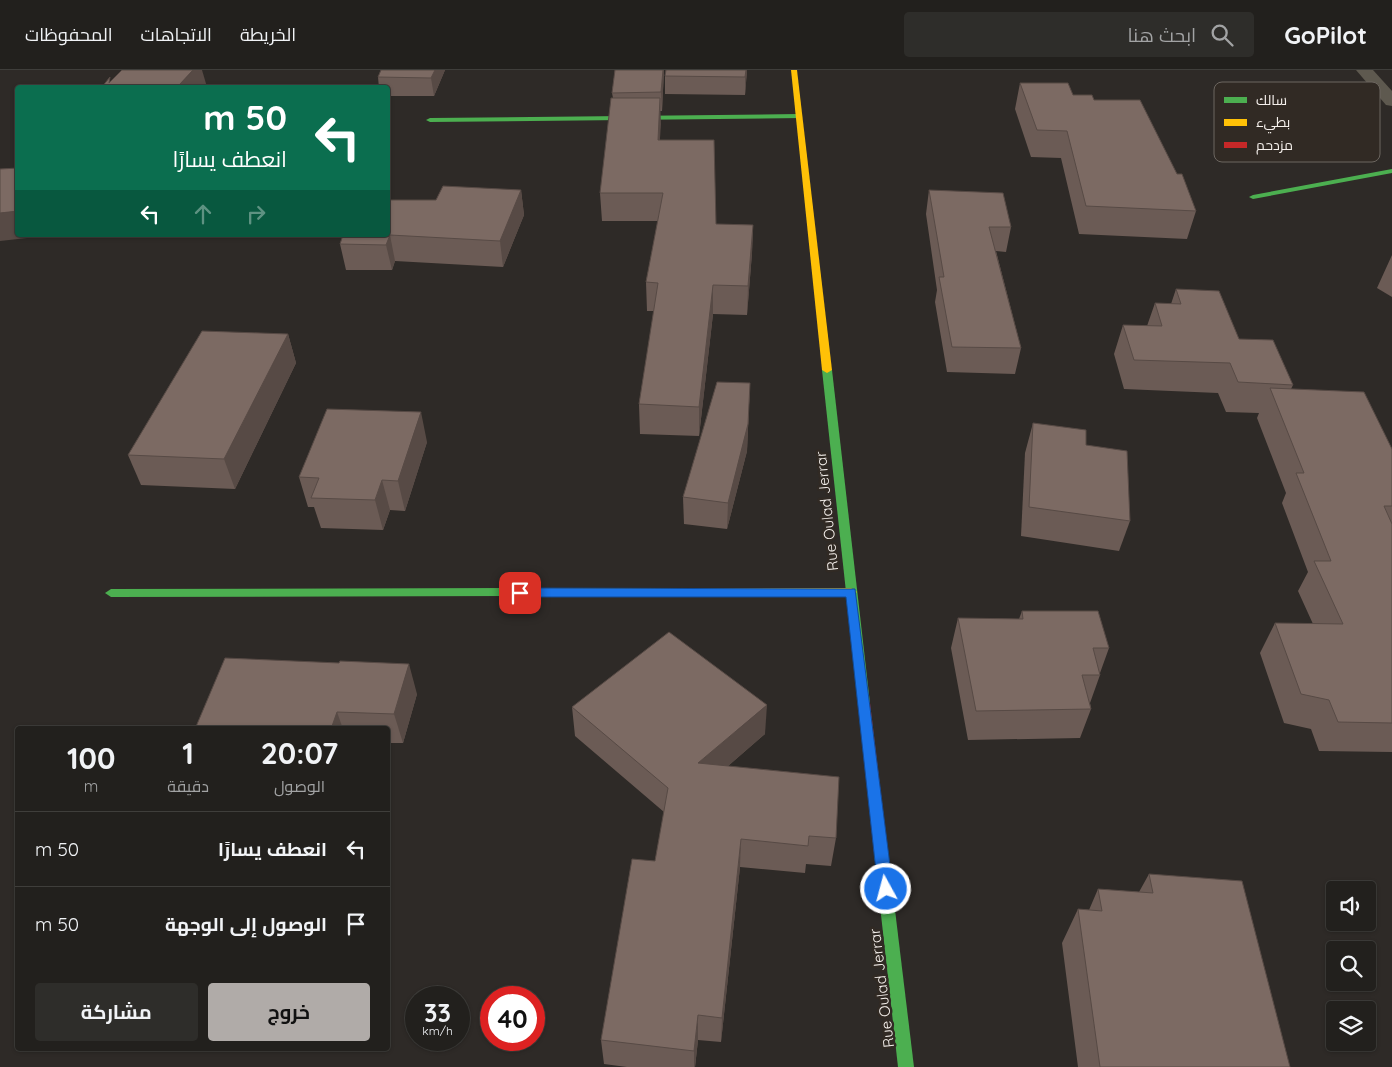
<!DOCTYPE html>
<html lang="ar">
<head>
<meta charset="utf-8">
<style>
  :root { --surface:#22201d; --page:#2e2d2a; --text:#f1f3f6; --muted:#a2a3a4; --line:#3f3e3b; --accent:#b0aba8 }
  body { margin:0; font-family:Quicksand,Cairo,sans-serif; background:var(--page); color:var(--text); direction:rtl; height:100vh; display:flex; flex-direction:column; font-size:19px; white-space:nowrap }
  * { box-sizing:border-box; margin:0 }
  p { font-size:16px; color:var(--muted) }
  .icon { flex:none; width:28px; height:28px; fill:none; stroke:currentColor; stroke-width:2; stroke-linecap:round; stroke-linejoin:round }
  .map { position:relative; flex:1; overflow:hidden; direction:ltr }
  .panel { position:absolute; left:15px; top:656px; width:375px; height:325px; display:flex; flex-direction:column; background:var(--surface); border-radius:5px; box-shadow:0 1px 4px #0004,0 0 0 1px var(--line); direction:rtl }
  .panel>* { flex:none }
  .guide { position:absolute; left:15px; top:15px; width:375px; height:152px; border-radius:5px; box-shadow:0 1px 4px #0004,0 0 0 1px var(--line); direction:rtl; background:#0b6e4f; color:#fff; overflow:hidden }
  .tools { position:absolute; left:1326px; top:811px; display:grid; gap:10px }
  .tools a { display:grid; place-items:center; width:50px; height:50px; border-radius:5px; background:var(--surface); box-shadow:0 1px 4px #0004,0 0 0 1px var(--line); font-size:25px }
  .speed { position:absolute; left:405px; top:916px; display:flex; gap:10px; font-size:25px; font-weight:700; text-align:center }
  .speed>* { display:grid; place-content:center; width:65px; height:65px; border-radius:50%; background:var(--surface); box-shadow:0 1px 4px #0004,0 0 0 1px var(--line); line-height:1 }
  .speed small { font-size:12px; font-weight:400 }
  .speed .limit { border:8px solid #d22; background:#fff; color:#111 }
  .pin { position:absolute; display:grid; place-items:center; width:42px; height:42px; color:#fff; margin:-21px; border-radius:10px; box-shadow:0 2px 8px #0006 }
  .me { position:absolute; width:55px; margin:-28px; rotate:353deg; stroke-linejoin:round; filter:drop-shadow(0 0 4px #0008) }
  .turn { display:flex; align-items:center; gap:18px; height:105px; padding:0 20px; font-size:22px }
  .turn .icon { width:65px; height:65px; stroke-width:2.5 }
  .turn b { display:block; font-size:35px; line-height:42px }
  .lanes { display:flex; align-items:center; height:48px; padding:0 20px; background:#0003; justify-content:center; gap:25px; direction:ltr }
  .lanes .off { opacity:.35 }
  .eta { display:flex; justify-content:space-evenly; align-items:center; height:85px; text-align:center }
  .eta b { font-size:30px; font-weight:700; line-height:35px }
  .button { display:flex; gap:10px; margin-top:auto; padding:10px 20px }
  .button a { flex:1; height:58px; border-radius:5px; background:var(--accent); color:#111; font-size:20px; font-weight:700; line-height:58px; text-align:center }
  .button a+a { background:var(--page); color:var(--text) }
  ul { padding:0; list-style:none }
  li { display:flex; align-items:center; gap:15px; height:75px; padding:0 20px; border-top:1px solid var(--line) }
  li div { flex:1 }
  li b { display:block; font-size:19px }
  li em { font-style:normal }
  header { display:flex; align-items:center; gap:30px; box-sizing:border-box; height:70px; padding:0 25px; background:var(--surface); border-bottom:1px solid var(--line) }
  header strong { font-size:24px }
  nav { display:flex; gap:28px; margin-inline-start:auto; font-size:18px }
  .search { width:350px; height:45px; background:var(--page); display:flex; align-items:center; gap:12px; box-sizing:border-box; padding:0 18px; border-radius:5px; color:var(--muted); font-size:19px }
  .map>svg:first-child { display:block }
</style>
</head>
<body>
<header>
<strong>GoPilot</strong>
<div class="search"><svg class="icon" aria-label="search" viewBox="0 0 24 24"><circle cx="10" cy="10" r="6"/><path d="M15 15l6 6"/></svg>ابحث هنا</div>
<nav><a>الخريطة</a><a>الاتجاهات</a><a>المحفوظات</a></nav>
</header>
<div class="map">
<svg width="1392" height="997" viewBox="0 0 1392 997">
  <rect width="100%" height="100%" fill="#2e2a27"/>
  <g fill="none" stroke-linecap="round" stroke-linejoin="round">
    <path fill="#5e594f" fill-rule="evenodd" d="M1356,0H1373L1392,21V36L1386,35Z"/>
    <g fill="#4caf50" fill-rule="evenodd">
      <path d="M799,44H802V48L430,52L426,50L430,48Z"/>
      <path d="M1392,99V103L1253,129L1249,127L1253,125Z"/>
      <path d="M827,297L832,300L870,633L868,637L864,638L860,637L858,633L822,300Z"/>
      <path d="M509,518L515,522L509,526L111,527L105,523L111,519Z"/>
      <path d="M881,776L886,778L888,782L914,997H898L874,782L876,778Z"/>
    </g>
    <g fill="#ffc107" fill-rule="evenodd">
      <path d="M791,0H797L832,300L827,303L822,300Z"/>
      <path d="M509,518H851L857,522L851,526H509L503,522Z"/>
    </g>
    <path fill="#c62828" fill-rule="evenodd" d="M864,628L868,629L870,633L888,782L886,786L881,788L876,786L874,782L858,633L860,629Z"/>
  </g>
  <g fill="#6b5b55">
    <path d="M445,0L434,26H388V18H379L378,7Z"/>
    <path d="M615,0H664L662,41H660V70L716,154L753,155L752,183L747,245L713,244L699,366L640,364L639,334L654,241H647L646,212L658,151H602L600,123L613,28L612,23Z"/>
    <path d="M666,0H747L745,25L665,24V6Z"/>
    <path d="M1020,13L1094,30L1196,141L1187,169L1079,164L1061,88L1031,87L1015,39Z"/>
    <path d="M1306,23L1354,65L1346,84L1297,76L1299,41Z"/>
    <path d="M521,120L524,145L503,197L395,191L392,200H346L340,174L436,130Z"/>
    <path d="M929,120L1011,157L1006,182L996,181L1021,278L1015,304L947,302L935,232L937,220L926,144Z"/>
    <path d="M1392,185V227L1377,218Z"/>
    <path d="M1176,219L1239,269L1293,315L1291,319L1392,379V682L1319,681L1311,659L1284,653L1260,583L1275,553L1313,554L1298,521L1308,502L1282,433L1286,423L1257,348L1259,343L1226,342L1218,323L1124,319L1114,284L1123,255L1147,256L1155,233L1171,234Z"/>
    <path d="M288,264L296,293L235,419L141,415L128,385Z"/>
    <path d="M750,313L747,381L727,459L684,454L683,427Z"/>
    <path d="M1033,353L1086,375L1130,451L1119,481L1021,466L1025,383Z"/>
    <path d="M427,372L405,441L390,440L383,460L321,458L314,437H308L299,407Z"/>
    <path d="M1022,541L1109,578L1100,603V605L1090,633L1091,639L1080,668L968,670L951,578L958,548L1019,549Z"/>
    <path d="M417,624L403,673H388V659H195Z"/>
    <path d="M572,637L765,664L728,696L836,768L831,796L806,794L805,803L740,797L721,972L698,970L695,997H627L604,994L601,970L655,791L664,742L575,666Z"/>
    <path d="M1149,804L1290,997H1078L1062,873L1078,839L1089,840L1098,819L1139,822Z"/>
  </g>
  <g fill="#574a45">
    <path d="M193,0H202L207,17L206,18H180V14Z"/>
    <path d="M435,0H445L434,26L431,8Z"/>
    <path d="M663,0H664L662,41L661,22Z"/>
    <path d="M746,0H747L745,25V7Z"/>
    <path d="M660,28L661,54L658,97V70Z"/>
    <path d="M521,120L524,145L503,197L500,171Z"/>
    <path d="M18,141V165H54L0,171V143Z"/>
    <path d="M753,155L752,183L747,245L748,216Z"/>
    <path d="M390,165L395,191L392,200L386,175Z"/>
    <path d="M713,215V244L699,366V337Z"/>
    <path d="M288,264L296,293L235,419L224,389Z"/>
    <path d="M750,313L747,381L727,459L728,433Z"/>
    <path d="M421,342L427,372L405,441L398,411Z"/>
    <path d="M382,410L390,440L383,460L375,430Z"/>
    <path d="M409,594L417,624L403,673L394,644Z"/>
    <path d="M767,635L765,664L698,722V693Z"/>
    <path d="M337,642L343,659H331Z"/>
    <path d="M741,769L740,797L721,972L722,948Z"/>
    <path d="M698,945V970L695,997H694V981Z"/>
  </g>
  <g fill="#7c6a63" stroke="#574a45">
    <path d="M122,0H193L180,14L183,15L180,18H101L110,7L109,13Z"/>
    <path d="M381,0H435L431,8L378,7Z"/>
    <path d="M615,0H663L661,22L612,23Z"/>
    <path d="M666,0H746L745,7L665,6Z"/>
    <path d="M1020,13H1068L1073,25H1092L1094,30H1140L1177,104H1182L1196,141L1086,136L1067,61L1037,60Z"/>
    <path d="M611,28H660L658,70H714L716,154L753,155L748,216L713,215L699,337L639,334L658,213L646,212L663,123H600Z"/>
    <path d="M18,98V141L0,143V99Z"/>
    <path d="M443,116L521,120L500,171L390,165L386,175L340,174L343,165H388V130H436Z"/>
    <path d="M929,120L1003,123L1011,157H989L1021,278L952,277L939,207H944Z"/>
    <path d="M1176,219L1219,221L1239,269L1273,270L1293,315L1238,312L1230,293L1134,290L1123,255L1162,256L1155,233L1181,234Z"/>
    <path d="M202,261L288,264L224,389L128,385Z"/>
    <path d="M717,312L750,313L748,354L728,433L683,427Z"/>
    <path d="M1270,318L1364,322L1392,379V436H1384L1392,454V653L1338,652L1329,630L1301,624L1275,553L1343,554L1314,491H1331L1296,403H1304Z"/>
    <path d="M327,339L421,342L398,411L382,410L375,430L311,428L319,408L299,407Z"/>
    <path d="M1033,353L1086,360V375L1127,381L1130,451L1029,437Z"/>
    <path d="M1022,541H1098L1109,578H1093L1100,605H1082L1091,639L976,641L958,548L1023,549Z"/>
    <path d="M669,562L767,635L698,693L839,707L836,768L809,766L808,776L741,769L722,948L698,945L694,981L601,970L632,789L655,791L668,718L572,637Z"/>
    <path d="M225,588L339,593L340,591L409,594L394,644L337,642L331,659H195Z"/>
    <path d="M1149,804L1242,811L1290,997H1100L1078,839L1102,841L1098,819L1153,823Z"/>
  </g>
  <path fill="#1a73e8" stroke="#114b97" d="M520,518L855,519L893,819L891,824L886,825L881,824L878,819L846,527H520L514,523Z"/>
  <g text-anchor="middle" stroke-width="5" stroke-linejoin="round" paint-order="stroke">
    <g font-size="15" fill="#f6f1ed" stroke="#312a24">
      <text transform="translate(827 441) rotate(-96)" y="5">Rue Oulad Jerrar</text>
      <text transform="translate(882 918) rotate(-97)" y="5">Rue Oulad Jerrar</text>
    </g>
  </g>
  <rect x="1214" y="12" width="166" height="80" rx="8" fill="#312a24" stroke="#6c6660" stroke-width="1"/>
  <rect x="1224" y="27" width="23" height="6" fill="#4caf50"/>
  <rect x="1224" y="49" width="23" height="7" fill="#ffc107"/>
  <rect x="1224" y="72" width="23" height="6" fill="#c62828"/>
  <g font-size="14" fill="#f6f1ed">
    <text x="1256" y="35">سالك</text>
    <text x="1256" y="57">بطيء</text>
    <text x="1256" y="80">مزدحم</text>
  </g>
</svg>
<div class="tools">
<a><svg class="icon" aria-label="sound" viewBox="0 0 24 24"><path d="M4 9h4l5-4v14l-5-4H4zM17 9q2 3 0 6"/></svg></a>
<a><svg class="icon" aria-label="search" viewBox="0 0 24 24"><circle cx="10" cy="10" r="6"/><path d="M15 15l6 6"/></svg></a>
<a><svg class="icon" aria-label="layers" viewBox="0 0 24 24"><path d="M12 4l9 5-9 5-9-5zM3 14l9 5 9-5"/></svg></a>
</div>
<div class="speed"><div>33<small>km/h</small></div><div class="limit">40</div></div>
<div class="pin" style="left:520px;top:523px;background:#d93025"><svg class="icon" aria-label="arrive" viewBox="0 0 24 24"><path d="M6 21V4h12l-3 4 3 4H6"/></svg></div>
<svg class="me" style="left:886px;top:819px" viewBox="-20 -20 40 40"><circle r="17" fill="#1a73e8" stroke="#fff" stroke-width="3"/><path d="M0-11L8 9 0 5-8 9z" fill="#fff"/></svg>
<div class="guide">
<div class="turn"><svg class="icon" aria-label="left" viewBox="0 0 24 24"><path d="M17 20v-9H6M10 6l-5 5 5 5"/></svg><div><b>50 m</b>انعطف يسارًا</div></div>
<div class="lanes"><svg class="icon" aria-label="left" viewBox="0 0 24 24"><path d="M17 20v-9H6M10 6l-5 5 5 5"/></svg><svg class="icon off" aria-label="ahead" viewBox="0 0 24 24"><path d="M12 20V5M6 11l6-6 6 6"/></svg><svg class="icon off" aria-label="right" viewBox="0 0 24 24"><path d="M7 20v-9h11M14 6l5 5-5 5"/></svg></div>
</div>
<section class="panel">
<div class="eta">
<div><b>20:07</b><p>الوصول</p></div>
<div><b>1</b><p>دقيقة</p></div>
<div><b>100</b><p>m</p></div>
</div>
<ul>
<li><svg class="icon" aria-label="left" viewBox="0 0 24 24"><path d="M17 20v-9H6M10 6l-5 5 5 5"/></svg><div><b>انعطف يسارًا</b></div><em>50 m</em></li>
<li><svg class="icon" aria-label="arrive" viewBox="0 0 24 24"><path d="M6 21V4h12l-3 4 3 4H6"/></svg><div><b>الوصول إلى الوجهة</b></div><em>50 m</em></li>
</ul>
<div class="button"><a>خروج</a><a>مشاركة</a></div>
</section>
</div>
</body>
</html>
